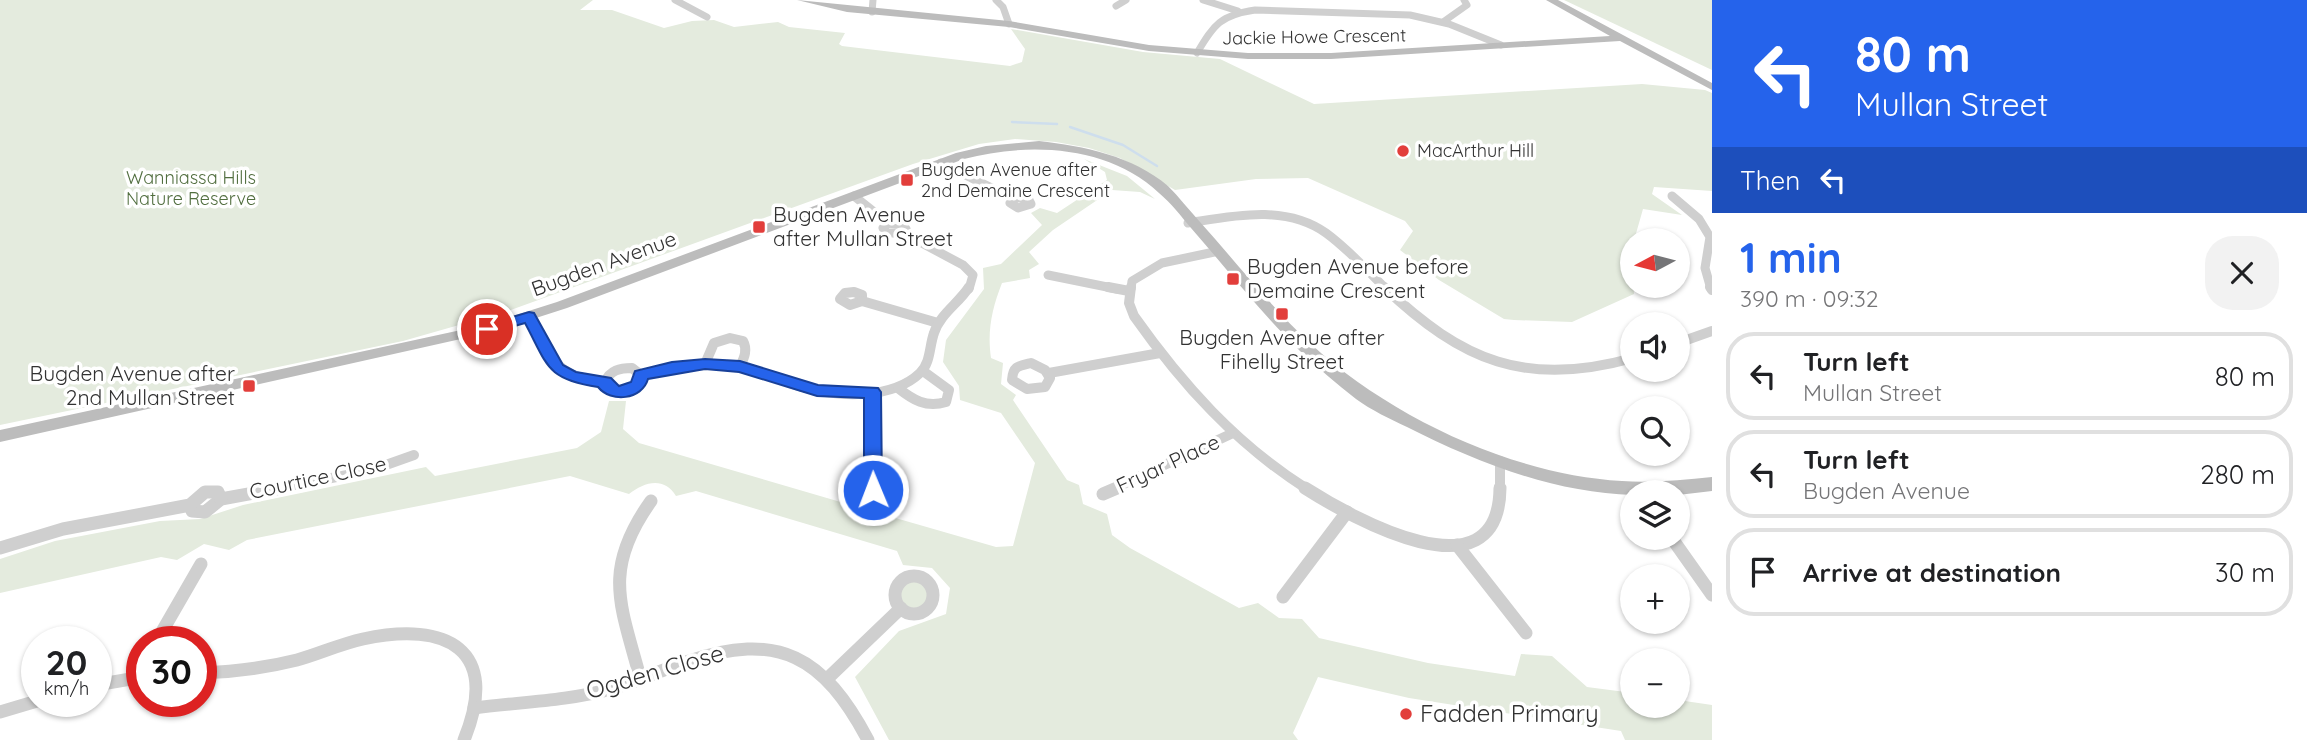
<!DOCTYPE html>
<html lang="en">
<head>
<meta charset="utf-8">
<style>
  :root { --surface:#fff; --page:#f2f2f2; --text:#202124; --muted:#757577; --line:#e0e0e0; --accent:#2563eb }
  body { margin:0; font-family:Quicksand,sans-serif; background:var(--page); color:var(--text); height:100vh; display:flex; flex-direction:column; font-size:26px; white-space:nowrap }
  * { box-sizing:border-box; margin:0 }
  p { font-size:23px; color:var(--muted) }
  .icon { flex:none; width:38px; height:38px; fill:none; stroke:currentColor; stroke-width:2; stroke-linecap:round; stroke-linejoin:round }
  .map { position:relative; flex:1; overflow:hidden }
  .drawer { display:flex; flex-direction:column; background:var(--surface); width:595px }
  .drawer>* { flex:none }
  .top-card { background:#2563eb; color:#fff; overflow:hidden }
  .needle { width:46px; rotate:263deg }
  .fabs { position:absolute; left:1620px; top:228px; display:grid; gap:14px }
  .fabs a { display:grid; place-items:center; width:70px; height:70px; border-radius:50%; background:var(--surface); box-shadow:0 2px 5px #0004; font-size:35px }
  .speed { position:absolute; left:21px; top:626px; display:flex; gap:14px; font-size:35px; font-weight:700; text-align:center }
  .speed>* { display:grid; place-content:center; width:91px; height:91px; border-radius:50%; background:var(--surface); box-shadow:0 2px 5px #0004; line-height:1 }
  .speed small { font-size:18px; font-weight:400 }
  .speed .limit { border:10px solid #d22; background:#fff; color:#111 }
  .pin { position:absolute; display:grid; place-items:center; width:60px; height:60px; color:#fff; margin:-30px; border:4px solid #fff; border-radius:50%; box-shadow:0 2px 7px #0007 }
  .me { position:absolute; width:77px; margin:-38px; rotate:359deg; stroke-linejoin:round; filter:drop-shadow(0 0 5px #0008) }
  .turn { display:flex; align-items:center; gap:24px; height:147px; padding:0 28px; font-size:32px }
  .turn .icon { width:91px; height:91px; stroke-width:2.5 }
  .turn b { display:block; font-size:49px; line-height:60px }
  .then { display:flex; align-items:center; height:66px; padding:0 28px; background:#0003; gap:14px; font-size:26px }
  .round { display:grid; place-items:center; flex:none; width:74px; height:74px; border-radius:28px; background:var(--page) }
  .head { display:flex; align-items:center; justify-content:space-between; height:119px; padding:0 28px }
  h1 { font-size:42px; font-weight:700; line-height:52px; color:var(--accent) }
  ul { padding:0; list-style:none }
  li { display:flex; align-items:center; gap:21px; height:88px; margin:0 14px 10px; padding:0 14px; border:4px solid var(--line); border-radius:28px }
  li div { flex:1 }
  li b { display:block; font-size:26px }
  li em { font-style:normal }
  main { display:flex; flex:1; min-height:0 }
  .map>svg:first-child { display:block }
</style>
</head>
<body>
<main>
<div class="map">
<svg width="1712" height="740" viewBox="0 0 1712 740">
  <rect width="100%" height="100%" fill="#fff"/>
  <g fill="#e4ebde">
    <path d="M0,0H593L580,10H612L664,28L692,21L714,20L734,27L778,22L789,27L845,33L839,44L842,46L1010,66L1022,62L1025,49L1011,29L1143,52L1220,59L1314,104L1642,84L1705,90L1712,93V191L1654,187L1652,194L1682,215L1643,209L1631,251L1634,294L1572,322L1514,320L1504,319L1439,280L1400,250L1413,231L1405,221L1308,178L1256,179L1175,190L1120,158L1089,148L1056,142L1015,139L979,144L913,164L508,311L403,341L0,425Z"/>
    <path d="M1564,0H1712V70Z"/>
    <path d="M1084,159L1127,176L1155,199L1140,192L1112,190L1053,230L1029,252L1039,264L1029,270L1030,278L1002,283C992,308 987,331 991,358L1003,363L1001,384L1016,395L1013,400L1067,480L1079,485L1083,504L1107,514L1112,535L1130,548L1239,608L1258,603L1279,618L1302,619L1319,638L1428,663L1515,676L1521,654L1552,656L1587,687L1633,693V705H1678V700L1712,705V740H1625L1621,731L1409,698L1318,677L1293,733L1298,740H889L855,677L899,631L946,614L950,588L932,568L903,565L897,551L696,491L676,496C664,476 644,482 629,494L570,476L247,540L229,550L204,544L177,560L161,557L0,593V559L55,541L160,521L200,519L243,505L426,467L435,476L577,448L601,432L609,401H626L623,429L639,443L844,503L852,500L864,509L885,508L892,517L996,547L1013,546L1035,463L1001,413L960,400L959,386L943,362L946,340L984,289L983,268L1001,264L1042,225L1031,213L1040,208L1057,213L1107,180L1105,172Z"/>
    <circle cx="915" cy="596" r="15"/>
  </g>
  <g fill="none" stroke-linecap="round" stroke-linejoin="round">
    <g stroke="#cedeed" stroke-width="2.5">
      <path d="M1012,122L1057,124"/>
      <path d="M1070,127L1123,145L1157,166"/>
    </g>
    <g stroke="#cfcfcf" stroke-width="7">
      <path d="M675,0L707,17"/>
      <path d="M996,0L1003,7L1009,24"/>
      <path d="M1203,0L1238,11"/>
      <path d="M1116,6L1126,0"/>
      <path d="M872,12L873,0"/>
      <path d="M1443,22L1467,5L1464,0"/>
      <path d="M1197,53C1214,24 1221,15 1255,10L1410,15L1449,24L1501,45"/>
    </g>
    <g stroke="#cfcfcf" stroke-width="9">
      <path d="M941,163L1012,198"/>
      <path d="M854,196L888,223L903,225L906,229L903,233"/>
      <path d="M1672,196L1699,219L1710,237L1705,268L1711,289"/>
      <path d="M1012,198H1028L1031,204L1018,208L1010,203Z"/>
      <path d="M888,223L883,228L886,233H903L963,265L973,275L969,289"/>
      <path d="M1188,223C1233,216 1285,204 1326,233C1348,249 1367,270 1386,289"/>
      <path d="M1048,275L1117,289"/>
      <path d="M1131,289L1132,281L1162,263L1219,251"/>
    </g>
    <g stroke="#cfcfcf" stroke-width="10">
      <path d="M1108,287L1129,291"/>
      <path d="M1131,287L1129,303L1134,316C1182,384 1236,444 1307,489"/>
      <path d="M1384,287C1462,361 1526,388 1633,358"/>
      <path d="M1710,287L1712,290"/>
      <path d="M854,292L862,295V301L850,305L840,299L845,293Z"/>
      <path d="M862,301L938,323"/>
      <path d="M529,317C549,356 557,379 605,382"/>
      <path d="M1678,343L1712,331"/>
      <path d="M1031,363L1045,370L1050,378L1045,387L1027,389L1012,380C1013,366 1018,366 1031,363Z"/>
      <path d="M705,364L714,343L730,338L743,341C748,350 744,358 740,367"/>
      <path d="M1049,373L1160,353"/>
      <path d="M641,375C672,367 704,362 736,366C760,369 780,381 802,387C837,397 892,400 920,373C931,362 929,347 934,333C940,314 959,303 969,287"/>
      <path d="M605,382L611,390L625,392L638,385L641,375"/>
      <path d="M605,382C610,370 620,368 632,368L641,375"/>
      <path d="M898,388C913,400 926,408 946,402L949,390L923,371"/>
      <path d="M872,392L873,489"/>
      <path d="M1500,461V489"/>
      <path d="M272,489L369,471L414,455"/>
      <path d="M1113,489L1233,433"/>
    </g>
    <g stroke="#cfcfcf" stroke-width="13">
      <path d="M1305,488C1352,518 1499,601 1500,488"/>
      <path d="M1103,494L1117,488"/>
      <path d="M190,505L192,511L205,512L221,499L281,488"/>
      <path d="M1671,537L1712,595"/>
      <path d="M1457,545L1526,633"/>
      <path d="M0,548L63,529L190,505L205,492H218L221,499"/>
      <circle cx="914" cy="595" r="19"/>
      <path d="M1283,597L1347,512"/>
      <path d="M156,642L201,564"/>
      <path d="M201,673C233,672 265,668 297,660C319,654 340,644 363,639C447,621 501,649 464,740"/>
      <path d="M828,678L901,608"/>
      <path d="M641,681C621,605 601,571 651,501"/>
      <path d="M96,685L142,677"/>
      <path d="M474,708C520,702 567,701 611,689C637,682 661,670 686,662C779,630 824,657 868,740"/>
      <path d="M0,712L37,701"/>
    </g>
    <g fill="#bcbcbc" fill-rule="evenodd">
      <path d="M797,0L1009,21L1149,45L1248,53H1331L1610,36L1546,0H1558L1712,83V90L1620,41L1331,59H1248L1149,51L1009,27L847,12Z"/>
      <path d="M1039,141C1084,146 1133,156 1168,186C1179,197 1189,210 1200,222C1236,262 1271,307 1311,344C1390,417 1513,475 1622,481C1652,483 1682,480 1712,477V491L1678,495V492H1633V495C1554,493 1476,462 1407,427C1390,419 1371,410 1356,399C1337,384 1317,367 1300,351C1261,313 1227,269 1191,228C1181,216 1171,203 1159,193C1108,145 1028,142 964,159L567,308L492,332L0,442V430L484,325L557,302L956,153L986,146Z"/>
    </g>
  </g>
  <path fill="#2563eb" stroke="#184099" stroke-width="2" d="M529,312L534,313L563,365L576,372L611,378L619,386L631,382L635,371L672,362L705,359L740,361L818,385L878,388L881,392L882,490L880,495H867L864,490V398L817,396L739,372L705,369L648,379C642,400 611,403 598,387C546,379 548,366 525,323L487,334L480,329L482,326Z"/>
  <g fill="#e23e3b" stroke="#fff" stroke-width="2.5">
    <circle cx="1403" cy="151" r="7"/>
    <rect x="900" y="173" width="14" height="14" rx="3.5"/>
    <rect x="752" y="220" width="14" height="14" rx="3.5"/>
    <rect x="1226" y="272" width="14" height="14" rx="3.5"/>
    <rect x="1275" y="307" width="14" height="14" rx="3.5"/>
    <rect x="242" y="379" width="14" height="14" rx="3.5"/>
    <circle cx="1406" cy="714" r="7"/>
  </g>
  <g text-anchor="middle" stroke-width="7" stroke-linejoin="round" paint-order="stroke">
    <g font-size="18" fill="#323232" stroke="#fff">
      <text transform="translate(1314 37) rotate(-1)" y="6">Jackie Howe Crescent</text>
    </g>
    <g font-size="18" fill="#323232" stroke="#fff" text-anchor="start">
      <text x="1417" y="157">MacArthur Hill</text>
      <text x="921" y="176">Bugden Avenue after<tspan x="921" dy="21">2nd Demaine Crescent</tspan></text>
    </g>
    <g font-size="18" fill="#516e3f" stroke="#fff">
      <text x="191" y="184">Wanniassa Hills<tspan x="191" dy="21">Nature Reserve</tspan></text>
    </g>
    <g font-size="21" fill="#323232" stroke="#fff" text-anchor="start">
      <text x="773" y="222">Bugden Avenue<tspan x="773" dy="24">after Mullan Street</tspan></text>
      <text x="1247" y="274">Bugden Avenue before<tspan x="1247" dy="24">Demaine Crescent</tspan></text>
      <text x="1282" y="345" text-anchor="middle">Bugden Avenue after<tspan x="1282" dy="24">Fihelly Street</tspan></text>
      <text x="235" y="381" text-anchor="end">Bugden Avenue after<tspan x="235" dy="24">2nd Mullan Street</tspan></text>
    </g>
    <g font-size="21" fill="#323232" stroke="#fff">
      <text transform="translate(604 264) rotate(-20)" y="7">Bugden Avenue</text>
      <text transform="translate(1168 464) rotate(-25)" y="7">Fryar Place</text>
      <text transform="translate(318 478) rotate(-12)" y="7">Courtice Close</text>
    </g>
    <g font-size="24" fill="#323232" stroke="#fff">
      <text transform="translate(655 672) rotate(-16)" y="8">Ogden Close</text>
    </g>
    <g font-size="24" fill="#323232" stroke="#fff" text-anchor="start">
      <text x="1420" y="722">Fadden Primary</text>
    </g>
  </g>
</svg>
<div class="fabs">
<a><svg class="needle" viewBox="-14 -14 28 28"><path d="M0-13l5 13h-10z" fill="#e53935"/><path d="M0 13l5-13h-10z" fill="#757577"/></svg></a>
<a><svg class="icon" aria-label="sound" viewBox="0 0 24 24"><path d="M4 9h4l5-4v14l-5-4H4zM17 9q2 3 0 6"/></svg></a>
<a><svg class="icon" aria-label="search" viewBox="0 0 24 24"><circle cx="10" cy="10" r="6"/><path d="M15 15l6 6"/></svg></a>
<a><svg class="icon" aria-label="layers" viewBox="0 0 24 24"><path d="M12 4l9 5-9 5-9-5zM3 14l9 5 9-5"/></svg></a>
<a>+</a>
<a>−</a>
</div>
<div class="speed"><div>20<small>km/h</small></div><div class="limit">30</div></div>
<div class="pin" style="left:487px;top:329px;background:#d93025"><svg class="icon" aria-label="arrive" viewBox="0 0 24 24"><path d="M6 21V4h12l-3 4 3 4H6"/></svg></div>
<svg class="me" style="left:873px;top:490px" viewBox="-20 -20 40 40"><circle r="17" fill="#2563eb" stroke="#fff" stroke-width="3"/><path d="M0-11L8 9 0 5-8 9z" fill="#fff"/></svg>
</div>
<section class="drawer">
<div class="top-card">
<div class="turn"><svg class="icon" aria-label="left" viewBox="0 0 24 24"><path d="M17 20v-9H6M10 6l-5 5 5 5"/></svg><div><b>80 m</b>Mullan Street</div></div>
<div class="then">Then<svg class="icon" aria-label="left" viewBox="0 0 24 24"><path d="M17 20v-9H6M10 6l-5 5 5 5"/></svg></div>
</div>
<div class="head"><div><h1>1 min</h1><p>390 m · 09:32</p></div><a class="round"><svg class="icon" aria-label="close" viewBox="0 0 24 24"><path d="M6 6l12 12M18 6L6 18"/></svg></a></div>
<ul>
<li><svg class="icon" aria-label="left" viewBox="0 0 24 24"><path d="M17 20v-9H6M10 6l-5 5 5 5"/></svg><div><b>Turn left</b><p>Mullan Street</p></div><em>80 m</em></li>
<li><svg class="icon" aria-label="left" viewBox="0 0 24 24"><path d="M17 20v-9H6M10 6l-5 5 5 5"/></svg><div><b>Turn left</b><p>Bugden Avenue</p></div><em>280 m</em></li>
<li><svg class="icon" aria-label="arrive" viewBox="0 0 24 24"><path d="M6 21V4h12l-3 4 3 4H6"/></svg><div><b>Arrive at destination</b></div><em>30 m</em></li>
</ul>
</section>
</main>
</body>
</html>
